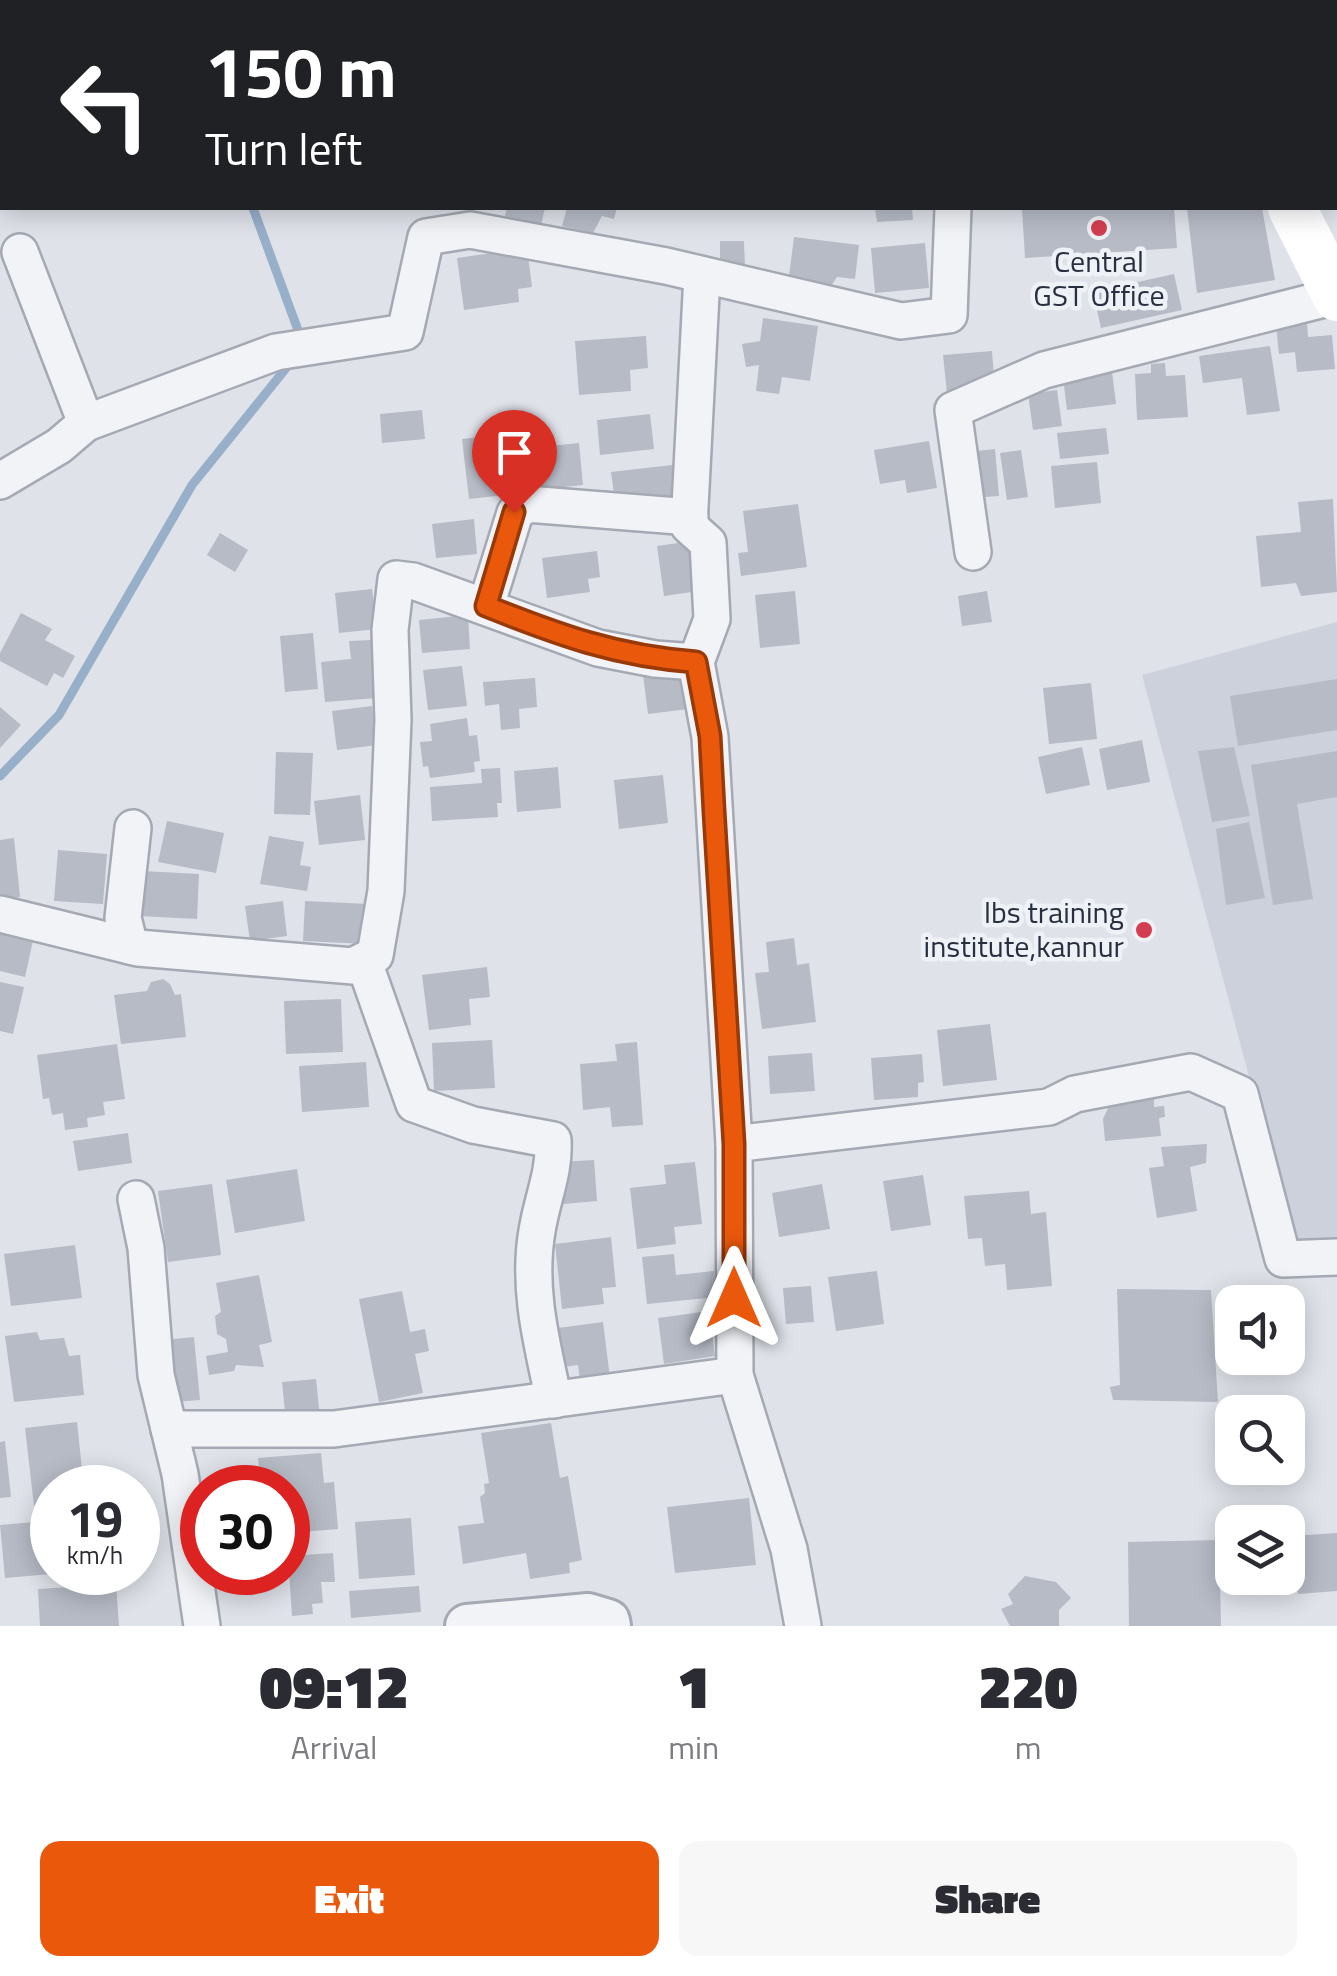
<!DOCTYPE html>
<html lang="en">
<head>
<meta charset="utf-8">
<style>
  :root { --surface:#fff; --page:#f7f7f7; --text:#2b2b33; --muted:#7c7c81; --accent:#ea580c }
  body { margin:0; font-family:"Titillium Web",sans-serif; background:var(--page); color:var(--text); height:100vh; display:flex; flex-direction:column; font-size:38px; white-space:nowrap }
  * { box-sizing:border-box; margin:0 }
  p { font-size:32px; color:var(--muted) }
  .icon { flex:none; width:55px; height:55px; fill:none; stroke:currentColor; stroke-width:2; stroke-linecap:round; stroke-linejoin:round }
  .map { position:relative; height:1626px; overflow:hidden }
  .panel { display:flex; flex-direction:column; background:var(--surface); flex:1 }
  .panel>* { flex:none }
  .guide { position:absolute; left:0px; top:0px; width:1338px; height:210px; box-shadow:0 5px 25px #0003; background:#202124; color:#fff; overflow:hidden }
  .controls { position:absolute; left:1215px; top:1285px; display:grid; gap:20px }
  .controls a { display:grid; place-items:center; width:90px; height:90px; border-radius:20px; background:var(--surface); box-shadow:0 5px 25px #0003; font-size:50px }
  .speed { position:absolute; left:30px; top:1465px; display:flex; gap:20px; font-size:50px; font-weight:700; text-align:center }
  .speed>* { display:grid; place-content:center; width:130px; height:130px; border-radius:50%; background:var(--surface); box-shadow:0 5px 25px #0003; line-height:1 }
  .speed small { font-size:25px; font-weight:400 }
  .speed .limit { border:15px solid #d22; background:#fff; color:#111 }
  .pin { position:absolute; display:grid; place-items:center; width:85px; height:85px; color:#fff; margin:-102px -42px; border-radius:50% 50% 50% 0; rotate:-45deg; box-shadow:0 0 10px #0007 }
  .pin .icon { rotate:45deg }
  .me { position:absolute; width:110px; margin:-55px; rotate:0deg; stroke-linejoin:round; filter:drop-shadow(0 0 8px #0008) }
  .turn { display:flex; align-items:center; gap:35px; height:210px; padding:0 40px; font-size:45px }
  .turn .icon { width:130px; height:130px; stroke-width:2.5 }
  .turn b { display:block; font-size:70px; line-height:85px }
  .eta { display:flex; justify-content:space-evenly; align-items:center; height:170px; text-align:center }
  .eta b { font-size:60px; font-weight:800; line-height:70px }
  .cta { display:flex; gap:20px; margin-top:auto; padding:20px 40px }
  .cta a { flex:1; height:115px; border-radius:20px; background:var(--accent); color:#fff; font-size:40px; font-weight:800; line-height:115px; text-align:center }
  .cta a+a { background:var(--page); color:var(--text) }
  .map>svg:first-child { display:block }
</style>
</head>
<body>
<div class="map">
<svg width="1337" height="1626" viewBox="0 0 1337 1626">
  <rect width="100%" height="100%" fill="#dfe2e9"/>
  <path fill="#cdd1db" d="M1337,622V1246L1295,1249L1142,675Z"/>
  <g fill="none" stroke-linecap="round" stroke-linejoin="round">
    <g stroke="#98afca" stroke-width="9">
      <path d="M153,0L155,2"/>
      <path d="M253,208L302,341"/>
      <path d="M0,776L59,715L192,485L291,362"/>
    </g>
  </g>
  <g fill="#b6bbc6">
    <path d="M507,208H545L541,225L505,216Z"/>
    <path d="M567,208H617L614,219L602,216L593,233L562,226Z"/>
    <path d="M875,208H912L913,220L877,222Z"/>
    <path d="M1022,208H1174L1177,248L1025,258Z"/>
    <path d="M1187,208H1262L1275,280L1197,293Z"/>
    <path d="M794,237L859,245L855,279L837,277L829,289L788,284Z"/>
    <path d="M720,241H744L745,267H720Z"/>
    <path d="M925,243L929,288L875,293L871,248Z"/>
    <path d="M527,248L532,287L518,289L519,302L464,310L457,258Z"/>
    <path d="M1174,274L1182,310L1101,328L1093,292Z"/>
    <path d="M763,318L818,326L810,381L782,377L779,394L756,391L759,365L746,367L742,344L760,341Z"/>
    <path d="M1307,323L1308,337L1332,335L1335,369L1297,372L1295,352L1279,354L1276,326Z"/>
    <path d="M646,336L648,368L630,370L631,391L579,395L575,341Z"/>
    <path d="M1270,346L1280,411L1247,415L1242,378L1203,383L1199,356Z"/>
    <path d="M992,351L995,389L947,393L943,355Z"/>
    <path d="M1165,363L1166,376L1185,375L1188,417L1137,420L1135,374L1151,373V364Z"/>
    <path d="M1112,372L1116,404L1067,410L1063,378Z"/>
    <path d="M1057,390L1062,426L1033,430L1028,394Z"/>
    <path d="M422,410L425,439L382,443L380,414Z"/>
    <path d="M650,414L654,449L600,455L597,420Z"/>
    <path d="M1106,428L1109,454L1060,459L1057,433Z"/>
    <path d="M518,433L525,493L469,499L462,439Z"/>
    <path d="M929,441L937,488L907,493L905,480L880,484L874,450Z"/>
    <path d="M579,443L583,485L535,490L531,448Z"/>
    <path d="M995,449L999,496L971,498L967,452Z"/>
    <path d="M1021,450L1028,497L1007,500L1000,453Z"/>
    <path d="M1097,462L1101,503L1055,508L1051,466Z"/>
    <path d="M672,465L678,508L617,515L611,472Z"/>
    <path d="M1333,499L1337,592L1301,596L1296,583L1261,587L1256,536L1301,532L1298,502Z"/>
    <path d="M798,504L807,567L741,576L738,553L748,552L743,511Z"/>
    <path d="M474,519L477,554L436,558L432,524Z"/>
    <path d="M220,533L248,550L235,572L207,555Z"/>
    <path d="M685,542L687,550L701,552L706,590L664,596L657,546Z"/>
    <path d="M597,551L600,577L588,579L590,592L547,598L542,558Z"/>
    <path d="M372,589L377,629L339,633L335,593Z"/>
    <path d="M795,591L800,644L760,648L755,595Z"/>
    <path d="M987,591L992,622L962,626L958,596Z"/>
    <path d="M21,613L52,629L45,640L75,656L63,678L54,673L47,686L0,661V653Z"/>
    <path d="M468,615L470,649L422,653L419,620Z"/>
    <path d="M313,633L318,689L285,692L280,636Z"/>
    <path d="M372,640L377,698L325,702L321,662L351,659L349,641Z"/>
    <path d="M462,666L467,706L428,710L423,670Z"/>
    <path d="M684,669L688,709L648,714L643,674Z"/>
    <path d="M535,678L537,707L519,709L520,728L501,730L499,704L485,706L483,682Z"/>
    <path d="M1337,679V730L1238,746L1230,696Z"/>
    <path d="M1091,683L1097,739L1049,744L1043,688Z"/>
    <path d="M372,706L377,745L337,750L332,711Z"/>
    <path d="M0,707L21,725L0,748Z"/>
    <path d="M467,718L469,736L477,735L480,761L474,762L475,772L430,778L428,766L423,767L420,742L432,741L430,724Z"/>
    <path d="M1142,740L1150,782L1107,790L1099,749Z"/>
    <path d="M1082,747L1090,785L1046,794L1038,757Z"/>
    <path d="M1234,747L1250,816L1212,822L1198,751Z"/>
    <path d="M1337,751V797L1297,804L1313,899L1273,905L1251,765Z"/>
    <path d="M276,752L313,753L310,815L274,814Z"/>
    <path d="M558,767L561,808L517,812L514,771Z"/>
    <path d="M500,768L502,803H497L498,817L432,821L430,787L482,783L481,769Z"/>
    <path d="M663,775L668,823L619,829L614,780Z"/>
    <path d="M360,795L365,840L319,845L314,801Z"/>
    <path d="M167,821L224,833L216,873L158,862Z"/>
    <path d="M1249,822L1265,898L1226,905L1216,829Z"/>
    <path d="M269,836L304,842L300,865L311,867L307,891L260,884Z"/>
    <path d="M14,838L20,897L0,899V840Z"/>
    <path d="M58,850L107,854L103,904L54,901Z"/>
    <path d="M142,871L199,874L197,919L139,916Z"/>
    <path d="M283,901L287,936L250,941L245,906Z"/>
    <path d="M305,901L368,904L366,944L303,941Z"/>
    <path d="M0,928L34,936L25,977L0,971Z"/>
    <path d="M794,938L797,965L809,963L816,1022L762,1029L755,973L769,972L766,942Z"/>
    <path d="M487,967L490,997L469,999L471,1025L429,1030L422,975Z"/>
    <path d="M163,979L170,984L175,995L181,994L186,1037L121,1044L114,995L147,991L151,982Z"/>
    <path d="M0,982L24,987L13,1034L0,1031Z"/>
    <path d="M341,999L343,1052L286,1054L284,1001Z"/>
    <path d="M990,1024L997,1080L943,1086L937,1030Z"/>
    <path d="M492,1040L495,1088L434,1091L432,1043Z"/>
    <path d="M637,1042L643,1125L612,1127L610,1107L583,1110L580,1064L617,1061L615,1044Z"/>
    <path d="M117,1044L125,1099L103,1102L105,1115L87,1118L88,1127L65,1130L63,1113L52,1115L49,1098L43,1099L37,1055Z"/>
    <path d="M812,1053L815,1091L770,1094L768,1056Z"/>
    <path d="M922,1054L924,1082L918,1083V1097L874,1100L871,1058Z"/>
    <path d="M366,1062L369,1107L302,1112L299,1066Z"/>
    <path d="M1154,1096V1107L1164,1106L1165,1117L1159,1118L1161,1136L1105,1141L1103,1119L1110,1104Z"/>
    <path d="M128,1133L132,1163L78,1171L73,1141Z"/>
    <path d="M1207,1144L1206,1163L1190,1167L1197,1211L1157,1218L1149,1168L1164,1166L1161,1147Z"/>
    <path d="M594,1160L597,1201L564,1204L560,1162Z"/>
    <path d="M695,1162L702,1224L674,1227L676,1244L637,1249L630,1188L666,1184L664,1165Z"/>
    <path d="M297,1169L305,1221L235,1233L226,1180Z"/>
    <path d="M923,1175L931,1225L891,1231L883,1181Z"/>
    <path d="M212,1184L221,1255L168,1262L158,1191Z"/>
    <path d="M822,1184L830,1229L779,1237L772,1193Z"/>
    <path d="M1029,1191L1031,1214L1046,1212L1052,1286L1007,1290L1005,1264L985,1266L982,1238L968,1239L964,1196Z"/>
    <path d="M611,1237L616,1287L602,1288L604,1304L562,1309L555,1244Z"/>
    <path d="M75,1245L82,1298L11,1306L4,1254Z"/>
    <path d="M674,1254L676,1275L714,1271L717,1297L647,1304L642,1257Z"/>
    <path d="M877,1271L884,1324L836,1331L828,1277Z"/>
    <path d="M259,1275L272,1342L259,1345L264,1367L236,1365L234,1371L209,1375L206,1356L228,1352L226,1339L217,1334L215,1316L221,1312L216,1283Z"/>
    <path d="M811,1286L814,1322L786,1324L783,1288Z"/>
    <path d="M1117,1289L1211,1290L1218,1402L1113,1400L1110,1387L1120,1385Z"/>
    <path d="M402,1291L410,1332L425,1329L429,1351L415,1354L423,1393L379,1402L359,1299Z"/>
    <path d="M709,1311L715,1356L664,1364L658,1318Z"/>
    <path d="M603,1322L610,1378L580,1381L578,1365L563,1367L558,1328Z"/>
    <path d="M37,1332L40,1340L64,1338L69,1356L80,1355L84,1395L14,1402L5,1336Z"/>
    <path d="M194,1337L200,1400L161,1403L155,1341Z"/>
    <path d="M316,1379L320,1418L286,1421L282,1382Z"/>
    <path d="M77,1422L84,1488H52V1504L34,1506L25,1428Z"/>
    <path d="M551,1423L560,1478L568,1476L582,1560L569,1563L570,1573L530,1579L526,1553L463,1564L458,1526L484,1523L480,1497L485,1493L484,1484L489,1483L481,1433Z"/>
    <path d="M5,1441L11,1497L0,1498V1442Z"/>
    <path d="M321,1453L324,1483L334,1482L338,1529L288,1533V1488H261L258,1458Z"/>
    <path d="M749,1498L756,1565L675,1573L667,1507Z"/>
    <path d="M411,1518L415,1575L359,1579L355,1522Z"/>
    <path d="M45,1521L51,1574L5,1578L0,1525Z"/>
    <path d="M1337,1533V1591L1298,1594L1292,1536Z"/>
    <path d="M1219,1540L1221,1626H1129L1128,1542Z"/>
    <path d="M333,1553L335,1582H321L323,1603L312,1604L313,1614L292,1616L288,1556Z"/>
    <path d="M1025,1576L1056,1582L1071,1598L1059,1610V1626H1010L1001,1609L1013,1604L1008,1594Z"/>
    <path d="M116,1584L119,1626H40L38,1589Z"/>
    <path d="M419,1586L421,1612L351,1618L349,1591Z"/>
  </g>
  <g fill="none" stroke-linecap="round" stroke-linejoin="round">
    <g stroke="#a4a9b3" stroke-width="40">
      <g id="minor">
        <path d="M1335,129L1337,130"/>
        <path d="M702,275L689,526L708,543L712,619L696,662L710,737L734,1144"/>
        <path d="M86,423L276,352L405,332L426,237L470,230L666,266L901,321L949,315L953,208"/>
        <path d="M0,481L59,446L86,423L20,252"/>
        <path d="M973,552L953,410L1044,370L1336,296"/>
        <path d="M486,606L515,513L527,504L690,517"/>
        <path d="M0,914L138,948L353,966L375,955L386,891L393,720L390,630L396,579L413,581L598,648L655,659L696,662"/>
        <path d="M130,946L123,918L133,828"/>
        <path d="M364,962L414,1104L473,1125L553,1140C555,1172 542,1199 537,1231C527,1288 542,1344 554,1400"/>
        <path d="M136,1199L146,1248L156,1375L180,1474L202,1626"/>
        <path d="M169,1429H334L735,1375"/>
        <path d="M803,1626L789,1549L735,1375L734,1144L1049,1107L1075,1094L1191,1072L1240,1094L1283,1259L1337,1257"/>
      </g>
    </g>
    <g stroke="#a4a9b3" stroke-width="48">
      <path id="tertiary" d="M467,1626L588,1615L608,1621L609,1626"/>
    </g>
    <use href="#minor" stroke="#f1f3f7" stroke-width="35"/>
    <use href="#tertiary" stroke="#f1f3f7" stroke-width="42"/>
    <g stroke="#fff" stroke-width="48">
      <path d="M1152,0L1154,2"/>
      <path d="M1292,208L1337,297"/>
    </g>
  </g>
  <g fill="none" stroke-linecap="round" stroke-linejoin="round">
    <g stroke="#983908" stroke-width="25">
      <path id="route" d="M514,512L486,606C559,635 616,656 696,662L710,736L714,811L734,1144V1298"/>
    </g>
    <use href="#route" stroke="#ea580c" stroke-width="18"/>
  </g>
  <g fill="#d33e50" stroke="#eef1f6" stroke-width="4">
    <circle cx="1099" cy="228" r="10"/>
    <circle cx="1144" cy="930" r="10"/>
  </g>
  <g text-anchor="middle" stroke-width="9" stroke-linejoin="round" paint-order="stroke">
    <g font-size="30" fill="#272f40" stroke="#eef1f6">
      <text x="1099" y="272">Central<tspan x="1099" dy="34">GST Office</tspan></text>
      <text x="1124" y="923" text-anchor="end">lbs training<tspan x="1124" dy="34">institute,kannur</tspan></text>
    </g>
  </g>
</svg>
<div class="controls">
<a><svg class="icon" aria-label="sound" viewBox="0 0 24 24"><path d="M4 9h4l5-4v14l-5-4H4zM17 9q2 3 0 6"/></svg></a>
<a><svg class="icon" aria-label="search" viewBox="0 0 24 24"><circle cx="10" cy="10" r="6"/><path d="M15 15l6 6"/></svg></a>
<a><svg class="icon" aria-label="layers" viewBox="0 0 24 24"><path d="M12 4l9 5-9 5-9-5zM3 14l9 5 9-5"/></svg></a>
</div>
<div class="speed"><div>19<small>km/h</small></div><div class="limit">30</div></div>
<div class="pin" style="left:514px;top:512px;background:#d93025"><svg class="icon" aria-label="arrive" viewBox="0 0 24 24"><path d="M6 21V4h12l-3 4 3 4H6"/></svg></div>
<svg class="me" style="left:734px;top:1298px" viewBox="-20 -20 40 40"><path d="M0-17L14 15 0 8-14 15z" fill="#ea580c" stroke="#fff" stroke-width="4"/></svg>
<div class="guide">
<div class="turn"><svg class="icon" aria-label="left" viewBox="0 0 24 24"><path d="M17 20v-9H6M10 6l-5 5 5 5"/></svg><div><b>150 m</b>Turn left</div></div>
</div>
</div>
<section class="panel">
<div class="eta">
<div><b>09:12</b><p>Arrival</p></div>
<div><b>1</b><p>min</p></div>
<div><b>220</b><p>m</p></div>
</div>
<div class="cta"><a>Exit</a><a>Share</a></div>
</section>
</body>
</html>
